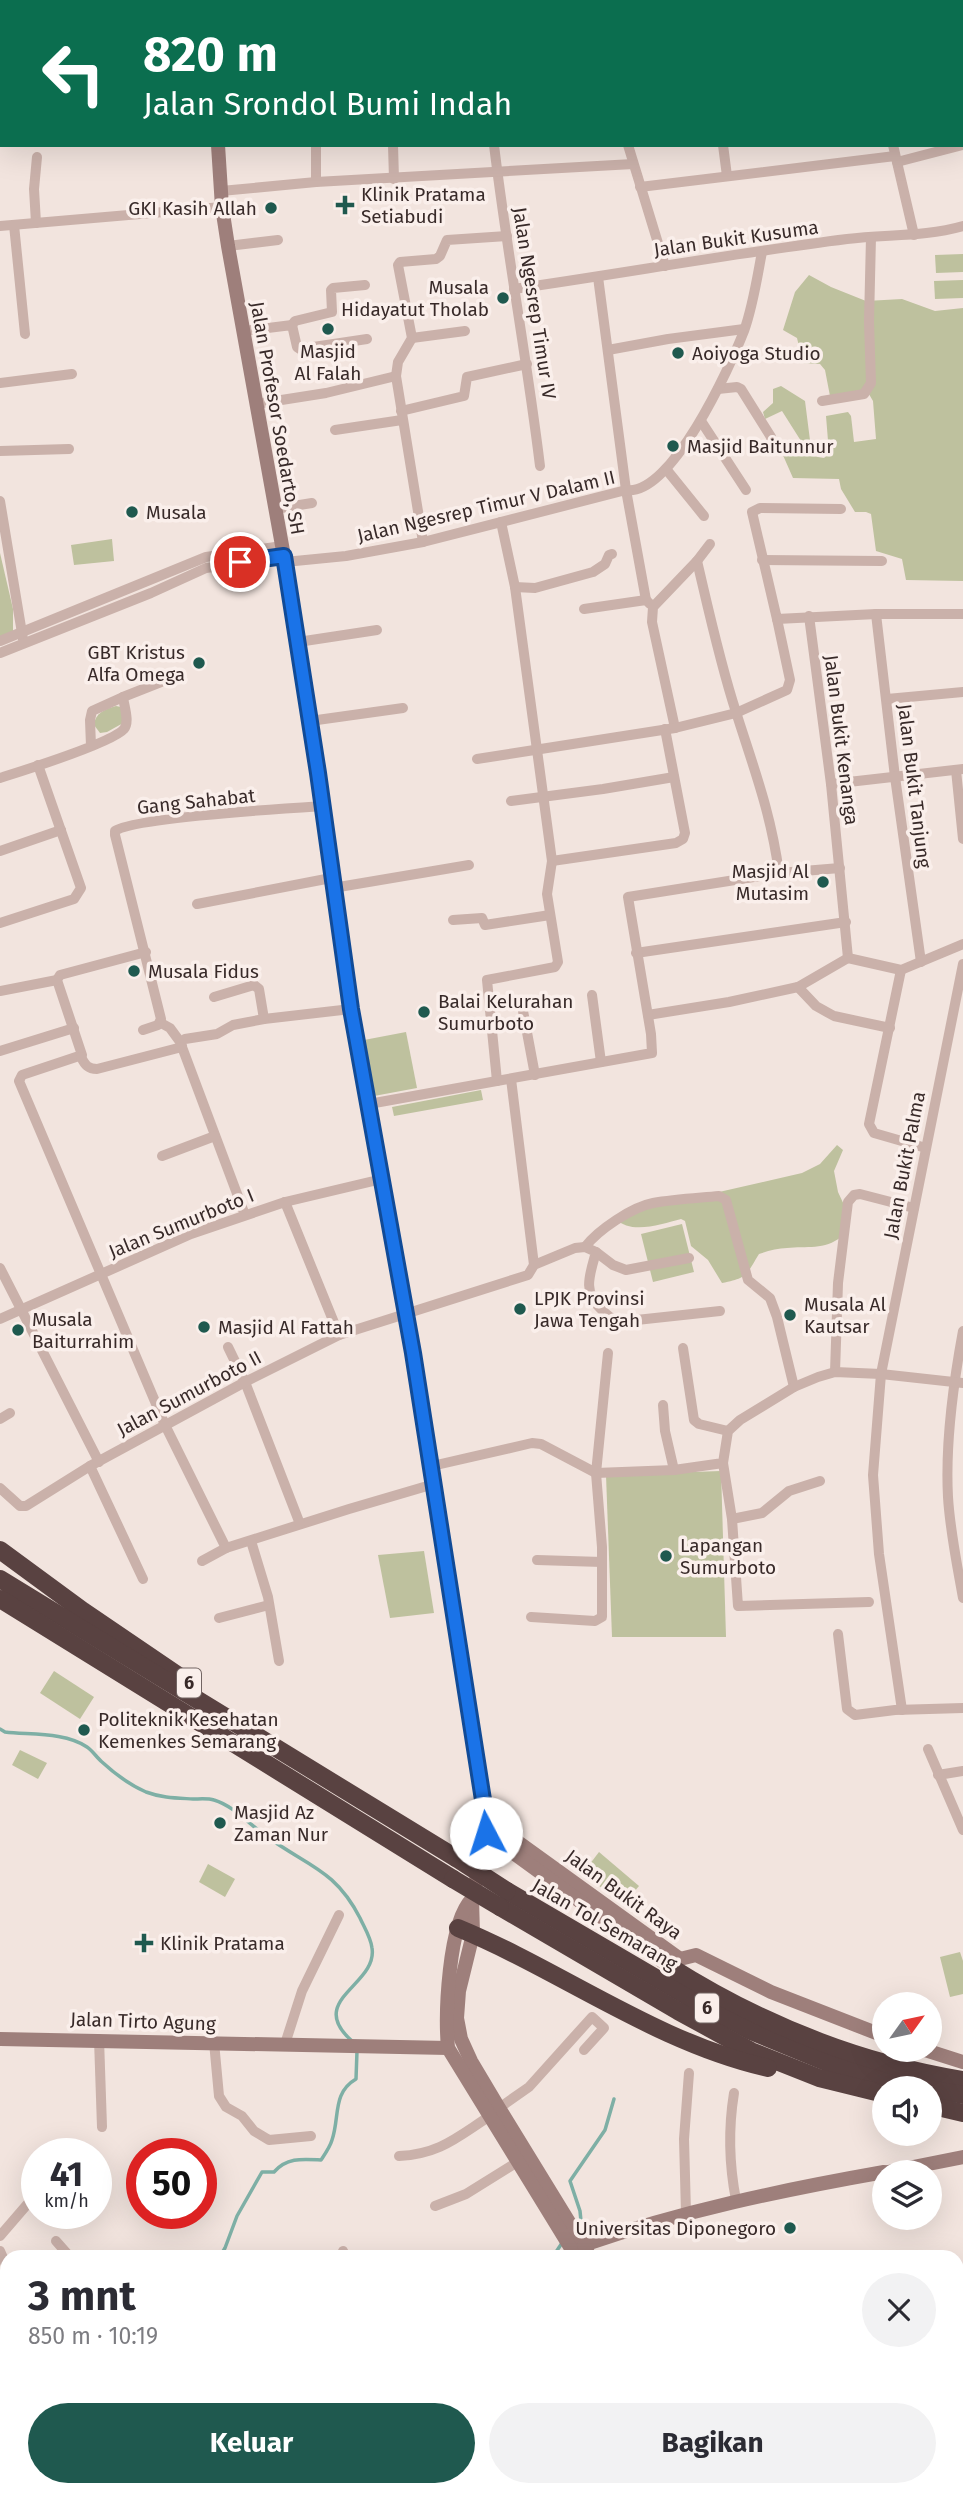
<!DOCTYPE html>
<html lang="id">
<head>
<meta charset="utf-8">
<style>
  :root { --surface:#fff; --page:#f2f2f3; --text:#2b2b33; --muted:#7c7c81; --accent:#1f594f }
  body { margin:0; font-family:"Fira Sans",sans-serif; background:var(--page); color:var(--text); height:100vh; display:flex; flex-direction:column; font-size:26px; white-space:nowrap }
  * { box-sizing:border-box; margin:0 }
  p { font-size:23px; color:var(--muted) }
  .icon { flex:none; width:38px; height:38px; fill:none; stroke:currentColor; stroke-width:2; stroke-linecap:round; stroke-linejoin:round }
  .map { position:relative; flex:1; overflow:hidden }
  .side { position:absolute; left:0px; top:2250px; width:964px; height:247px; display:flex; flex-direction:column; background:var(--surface); border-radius:21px 21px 0 0; box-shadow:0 7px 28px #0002 }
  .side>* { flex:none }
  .banner { position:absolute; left:0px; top:0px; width:964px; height:147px; box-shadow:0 7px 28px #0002; background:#0b6e4f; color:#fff; overflow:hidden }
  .needle { width:46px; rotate:57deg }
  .fabs { position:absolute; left:872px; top:1992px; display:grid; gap:14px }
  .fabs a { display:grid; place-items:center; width:70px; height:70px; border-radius:50%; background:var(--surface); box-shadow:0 7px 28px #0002; font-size:35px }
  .speed { position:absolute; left:21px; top:2138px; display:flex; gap:14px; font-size:35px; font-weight:700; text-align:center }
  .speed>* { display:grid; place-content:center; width:91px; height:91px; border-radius:50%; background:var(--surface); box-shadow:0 7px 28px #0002; line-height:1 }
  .speed small { font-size:18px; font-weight:400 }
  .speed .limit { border:10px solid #d22; background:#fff; color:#111 }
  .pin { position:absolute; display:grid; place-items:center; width:60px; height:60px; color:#fff; margin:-30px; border:4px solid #fff; border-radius:50%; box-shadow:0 2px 7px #0007 }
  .me { position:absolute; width:77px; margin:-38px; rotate:355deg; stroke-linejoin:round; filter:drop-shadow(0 0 5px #0008) }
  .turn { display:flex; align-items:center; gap:24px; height:147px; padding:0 28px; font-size:32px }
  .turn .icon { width:91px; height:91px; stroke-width:2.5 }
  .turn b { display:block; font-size:49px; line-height:60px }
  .round { display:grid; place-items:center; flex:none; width:74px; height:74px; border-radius:37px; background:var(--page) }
  .head { display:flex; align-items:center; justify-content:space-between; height:119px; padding:0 28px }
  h1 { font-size:42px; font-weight:700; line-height:52px }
  .button { display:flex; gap:14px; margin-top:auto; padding:14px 28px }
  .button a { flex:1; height:80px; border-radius:42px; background:var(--accent); color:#fff; font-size:28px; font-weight:700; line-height:80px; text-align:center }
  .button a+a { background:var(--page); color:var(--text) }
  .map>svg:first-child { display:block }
</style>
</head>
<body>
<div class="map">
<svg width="963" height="2496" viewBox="0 0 963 2496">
  <rect width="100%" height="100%" fill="#f2e4de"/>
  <g fill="#bec19e">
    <path d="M963,254V272L936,273L935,255Z"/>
    <path d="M809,275L831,287L866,301L902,299L935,311L963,308V581L906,580L902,559L876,551L871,514L866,512H855L841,489L839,479L793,478L782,453L801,441L782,411L765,419L763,412L773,403V389L781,386L805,401L812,456L824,458L829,453L826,416L848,412L851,416L854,442L876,439L873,401L866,389L830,396L825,370L820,364L803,363L797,338L783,330L795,292Z"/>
    <path d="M963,280V298L935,299L934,281Z"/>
    <path d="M112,539L114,561L74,565L71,545Z"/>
    <path d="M0,553L13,609V631L0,639Z"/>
    <path d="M116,706L121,707L125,722L107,732L100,733L94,725C95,713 105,709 116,706Z"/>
    <path d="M406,1032L417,1088L374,1096L364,1040Z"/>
    <path d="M481,1090L483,1100L394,1116L392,1107Z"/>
    <path d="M837,1145L843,1150L834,1171L838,1192L845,1207L841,1237C825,1250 806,1246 787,1248C778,1248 768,1251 759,1254C746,1275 748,1278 722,1283L708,1260L691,1246L685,1221L681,1219C662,1224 631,1235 616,1219L627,1213L802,1173L820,1164Z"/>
    <path d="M682,1224L694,1272L653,1282L641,1234Z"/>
    <path d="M721,1471L726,1637H612L606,1475Z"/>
    <path d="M424,1551L434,1613L390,1618L378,1555Z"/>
    <path d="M54,1671L94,1697L80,1719L40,1693Z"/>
    <path d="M20,1750L47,1763L38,1779L12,1765Z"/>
    <path d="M599,1852L639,1886L623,1905L583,1873Z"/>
    <path d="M208,1864L235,1879L225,1897L199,1882Z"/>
    <path d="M960,1952L963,1961V1994L950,1997L940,1957Z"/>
    <path d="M963,2350V2438L957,2442V2353Z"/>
  </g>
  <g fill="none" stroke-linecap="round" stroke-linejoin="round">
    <g stroke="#7eafa5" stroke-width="3.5">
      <path d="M0,1729L5,1732C30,1735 65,1732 87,1747C93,1751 97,1758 102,1762C115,1774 130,1785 146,1792C162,1798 177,1798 193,1799C199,1799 208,1798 214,1800C234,1806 250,1825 266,1836C307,1866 335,1869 360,1918C364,1927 371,1938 372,1948C378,1985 305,2000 352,2041"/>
      <path d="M574,2225L581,2221L580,2211L570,2181L605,2130L614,2099"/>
      <path d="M219,2258L225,2248L237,2216L262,2172H274C287,2157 303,2159 321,2160C325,2154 330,2147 332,2140C340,2117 332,2093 356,2079L357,2051"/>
      <path d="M552,2258L562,2243"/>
      <path d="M0,2427L7,2422"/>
      <path d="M414,2496L417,2490"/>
    </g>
    <g stroke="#cab1aa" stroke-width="10">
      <path d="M476,0V2"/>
      <path d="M592,0L593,2"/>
      <path d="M872,0V2"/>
      <path d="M962,3H963"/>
      <path d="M962,77L963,82"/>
      <path d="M316,145V182"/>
      <path d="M393,145L394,179"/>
      <path d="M494,145C507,253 527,359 540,466"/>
      <path d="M628,145L665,266"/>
      <path d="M723,145L727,176"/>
      <path d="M893,145L914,235"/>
      <path d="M897,162L962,145"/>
      <path d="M640,187L895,156"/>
      <path d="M221,191L316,182L633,164"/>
      <path d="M36,223L34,189L37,157"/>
      <path d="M14,225L25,334"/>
      <path d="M0,226L222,207"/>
      <path d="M228,246L278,240"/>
      <path d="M598,277L626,490L646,600"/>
      <path d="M514,289C625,273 736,253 847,239C886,234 925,237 963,226"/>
      <path d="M292,325L295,321L332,312L331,290L333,288L365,285"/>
      <path d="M244,331L292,325L297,347L300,349L367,339"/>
      <path d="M412,338L465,331"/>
      <path d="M608,350L668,339L744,329"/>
      <path d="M0,383L72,374"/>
      <path d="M718,389L737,387L741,389L771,437L772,447"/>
      <path d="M822,401L864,394L871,383L869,322L871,237"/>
      <path d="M256,404L326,393L396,376"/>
      <path d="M401,411L464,396L467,377L527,364"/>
      <path d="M701,421L746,490"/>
      <path d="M335,430L402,420"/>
      <path d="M0,451L69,449"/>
      <path d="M666,469L704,516"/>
      <path d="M0,501L23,639"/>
      <path d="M275,509L312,503"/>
      <path d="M841,509L760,508L752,512L777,619L876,614H963"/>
      <path d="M423,542L396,376L398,362L412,338L398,265L400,262L436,259L440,256L447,240L507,236"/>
      <path d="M762,560L882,561"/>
      <path d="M697,561C709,612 720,663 736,712C754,769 771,813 779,873"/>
      <path d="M285,562L346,556L423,542L626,490C671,497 730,367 744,331C753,306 757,278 762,252"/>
      <path d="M515,587L535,588L593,572L605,564L609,555L612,554"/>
      <path d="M584,609L646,600L650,604"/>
      <path d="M876,614L895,777L921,962"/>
      <path d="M809,616L831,784L848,958"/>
      <path d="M0,641L206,557L282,546"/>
      <path d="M298,642L377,630"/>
      <path d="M0,653L151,593L206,568L284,557"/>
      <path d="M123,697L161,682"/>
      <path d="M887,699L963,692"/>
      <path d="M310,721L403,708"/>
      <path d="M675,728L652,622L653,607L697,561L710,544"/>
      <path d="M477,759L675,728L736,713L787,690L790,680L777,619"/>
      <path d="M956,770L963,839"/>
      <path d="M0,778C22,771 112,743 124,729C130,722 124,706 123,697L92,711L90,720L91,746"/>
      <path d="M831,784L963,769"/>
      <path d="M511,801L603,789L674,777"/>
      <path d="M0,851L61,830"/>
      <path d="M552,861L676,843L683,839L685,833L665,729"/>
      <path d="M333,888L469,865"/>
      <path d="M197,904L331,878"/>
      <path d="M453,920L482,918L485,925L550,915"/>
      <path d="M0,923L74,899L81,888L38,765"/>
      <path d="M146,952L60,975L57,980L82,1055L22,1075L19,1081L165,1425L226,1548L349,1509L434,1484"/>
      <path d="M636,953L846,922"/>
      <path d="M848,958L901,970L963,944"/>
      <path d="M901,970L869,1124L874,1133L926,1148"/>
      <path d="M798,987L816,1006L834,1016L890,1028"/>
      <path d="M0,991L57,980"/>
      <path d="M592,995L601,1062"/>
      <path d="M523,1011L535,1075"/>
      <path d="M648,1015L729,1002L798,987L848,958"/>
      <path d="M264,1019L351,1009"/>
      <path d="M161,1023L170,1028L181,1043"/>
      <path d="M143,1030L158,1025L161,1019L115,835V831C131,818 291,808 322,806"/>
      <path d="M182,1047L245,1215"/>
      <path d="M182,1047L181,1043L185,1039L217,1034L233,1025L264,1019L259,989L254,985L214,997"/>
      <path d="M0,1051L74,1028"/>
      <path d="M81,1057C85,1065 88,1069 97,1069L182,1047"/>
      <path d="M511,1079L534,1265"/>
      <path d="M497,1081L487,980L555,967L558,962L547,894L552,861L515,587L501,522"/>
      <path d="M369,1104L652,1053L651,1034L628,897L779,873L840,868"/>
      <path d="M162,1156L215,1136"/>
      <path d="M285,1202L339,1335"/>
      <path d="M585,1247C598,1230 632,1207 653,1203C675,1199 698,1198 719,1196L726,1200L748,1280L770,1298L777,1317L794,1387"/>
      <path d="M596,1252L613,1265L626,1270L689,1258"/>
      <path d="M0,1268L99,1462"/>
      <path d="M0,1319L191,1234L285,1202L382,1179"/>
      <path d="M963,1331C953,1385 945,1442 948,1497C950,1531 957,1564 963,1598"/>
      <path d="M228,1347L245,1382L300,1524"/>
      <path d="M683,1348L694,1420L699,1424L728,1431"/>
      <path d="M835,1372L838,1283L848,1202L854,1195L860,1194L914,1208"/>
      <path d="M663,1405L665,1431L674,1470"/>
      <path d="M0,1419L10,1413"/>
      <path d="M723,1463L732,1519L762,1513L789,1491L820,1481"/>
      <path d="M90,1466L143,1579"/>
      <path d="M432,1466L532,1443L541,1444L596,1473L674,1470L723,1463L728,1431L740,1420L794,1387L818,1377L835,1372L881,1374L963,1383"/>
      <path d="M0,1488L20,1506H26L90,1466L245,1382L339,1335L528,1275L534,1265L575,1248L585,1247L596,1252C590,1274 582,1292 601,1309C606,1314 611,1319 618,1322L720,1311"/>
      <path d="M732,1519L738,1606L869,1602"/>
      <path d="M251,1541L268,1597L279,1661"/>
      <path d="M537,1560L602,1562"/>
      <path d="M202,1561L226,1548"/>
      <path d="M531,1617L595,1621L602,1617V1547L596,1473L608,1353"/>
      <path d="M219,1618L269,1605"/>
      <path d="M838,1634L847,1709L855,1715L895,1710L963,1708"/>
      <path d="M902,1710L879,1554L873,1475L881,1374L963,964"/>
      <path d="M928,1749L963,1830"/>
      <path d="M938,1775L963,1771"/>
      <path d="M99,2039L102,2127"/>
      <path d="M214,2042L219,2096L226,2107L242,2116L254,2131L269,2140L311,2136"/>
      <path d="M285,2044L302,1991L339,1915"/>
      <path d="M734,2093C728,2130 729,2164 736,2200"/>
      <path d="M499,2108L529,2087L592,2017L604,2028L584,2050"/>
      <path d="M399,2156C440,2154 457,2137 490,2116"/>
      <path d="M435,2206L466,2194L519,2161"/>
      <path d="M686,2213L684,2139L689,2073"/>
      <path d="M0,2236L37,2193"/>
      <path d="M56,2241L71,2258"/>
      <path d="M0,2251L7,2267"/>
      <path d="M343,2251L346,2258"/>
      <path d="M0,2360L3,2364L7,2362"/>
      <path d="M0,2476L7,2474"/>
      <path d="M393,2490L401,2496"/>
      <path d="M92,2496L96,2490"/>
      <path d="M187,2496L191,2490"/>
      <path d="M302,2496L306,2490"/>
    </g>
    <g stroke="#9e7f7b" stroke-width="14">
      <path d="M210,0V2"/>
      <path d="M218,145L222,207L228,246L285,562L318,773L351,1009L407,1314L486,1819V1833L472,1899L473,1934L459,1991L457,2018L461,2039L471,2061L499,2108L591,2258"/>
      <path d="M486,1819L680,1959"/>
      <path d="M486,1833L669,1966L680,1959L696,1955L771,1992L884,2036"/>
      <path d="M472,1899C448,1923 445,2015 448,2048L577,2258"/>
      <path d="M0,2039L448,2048"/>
      <path d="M922,2049L963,2062"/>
      <path d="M888,2172L963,2157"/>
      <path d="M584,2245C682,2211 782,2190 884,2172"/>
      <path d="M643,2490L644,2496"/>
      <path d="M659,2490L660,2496"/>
      <path d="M429,2496L432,2490"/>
    </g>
    <g stroke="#594241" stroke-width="18">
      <path d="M0,1550L83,1611L186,1681"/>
      <path d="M0,1579L456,1858"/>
      <path d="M0,1599L453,1879"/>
      <path d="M507,1891L702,2005L751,2031L826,2062L923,2088"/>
      <path d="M500,1907L678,2011L751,2051L819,2078L884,2094"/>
      <path d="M458,1928C562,1971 657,2043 768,2068"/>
      <path d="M669,1966C759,2023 857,2063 963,2080"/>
      <path d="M929,2089L963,2095"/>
      <path d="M929,2105L963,2113"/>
    </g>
    <g stroke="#594241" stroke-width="18">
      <path d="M456,1858L507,1891"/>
      <path d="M453,1879L500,1907"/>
    </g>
  </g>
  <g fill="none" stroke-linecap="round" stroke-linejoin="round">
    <g stroke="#114b97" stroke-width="18">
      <path id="route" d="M240,562L284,556L318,773L351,1009L413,1353L486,1819V1833"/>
    </g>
    <use href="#route" stroke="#1a73e8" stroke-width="12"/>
  </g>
  <g fill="#1f594f" stroke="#faefeb" stroke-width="2.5">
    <path d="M341.5 194.5h7v7h7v7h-7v7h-7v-7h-7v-7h7z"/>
    <circle cx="271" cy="208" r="7"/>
    <circle cx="503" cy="298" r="7"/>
    <circle cx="328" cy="329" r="7"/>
    <circle cx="678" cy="353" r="7"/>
    <circle cx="673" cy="446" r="7"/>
    <circle cx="132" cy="512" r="7"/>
    <circle cx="199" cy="663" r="7"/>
    <circle cx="823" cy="882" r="7"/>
    <circle cx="134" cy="971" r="7"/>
    <circle cx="424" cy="1012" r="7"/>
    <circle cx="520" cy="1309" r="7"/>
    <circle cx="790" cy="1315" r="7"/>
    <circle cx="204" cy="1327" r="7"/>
    <circle cx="18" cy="1330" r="7"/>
    <circle cx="666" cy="1556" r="7"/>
    <circle cx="84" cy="1730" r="7"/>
    <circle cx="220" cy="1823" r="7"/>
    <path d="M140.5 1932.5h7v7h7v7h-7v7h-7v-7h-7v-7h7z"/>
    <circle cx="790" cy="2228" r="7"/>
  </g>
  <g text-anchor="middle" stroke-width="7" stroke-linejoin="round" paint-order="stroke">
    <g fill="#faefeb" stroke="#726563" stroke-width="2">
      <rect x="177" y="1668.5" width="24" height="29" rx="5"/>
      <rect x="695" y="1993.5" width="24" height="29" rx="5"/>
    </g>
    <g font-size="18" font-weight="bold" fill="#382a29">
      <text x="189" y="1689">6</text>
      <text x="707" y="2014">6</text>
    </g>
    <g font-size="19" fill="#382a29" stroke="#faefeb" text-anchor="start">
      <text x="361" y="201">Klinik Pratama<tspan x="361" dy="22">Setiabudi</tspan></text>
      <text x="257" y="215" text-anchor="end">GKI Kasih Allah</text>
      <text x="489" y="294" text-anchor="end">Musala<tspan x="489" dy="22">Hidayatut Tholab</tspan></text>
      <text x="328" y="358" text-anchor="middle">Masjid<tspan x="328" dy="22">Al Falah</tspan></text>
      <text x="692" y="360">Aoiyoga Studio</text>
      <text x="687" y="453">Masjid Baitunnur</text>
      <text x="146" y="519">Musala</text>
      <text x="185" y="659" text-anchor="end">GBT Kristus<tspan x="185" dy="22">Alfa Omega</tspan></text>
      <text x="809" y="878" text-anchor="end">Masjid Al<tspan x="809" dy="22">Mutasim</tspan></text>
      <text x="148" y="978">Musala Fidus</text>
      <text x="438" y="1008">Balai Kelurahan<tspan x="438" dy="22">Sumurboto</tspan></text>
      <text x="534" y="1305">LPJK Provinsi<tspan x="534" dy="22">Jawa Tengah</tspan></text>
      <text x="804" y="1311">Musala Al<tspan x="804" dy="22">Kautsar</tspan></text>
      <text x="32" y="1326">Musala<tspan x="32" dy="22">Baiturrahim</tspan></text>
      <text x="218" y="1334">Masjid Al Fattah</text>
      <text x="680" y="1552">Lapangan<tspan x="680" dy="22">Sumurboto</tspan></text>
      <text x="98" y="1726">Politeknik Kesehatan<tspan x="98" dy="22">Kemenkes Semarang</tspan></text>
      <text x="234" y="1819">Masjid Az<tspan x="234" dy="22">Zaman Nur</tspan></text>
      <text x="160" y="1950">Klinik Pratama</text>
      <text x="776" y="2235" text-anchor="end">Universitas Diponegoro</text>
    </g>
    <g font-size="19" fill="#382a29" stroke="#faefeb">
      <text transform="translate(736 238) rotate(-8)" y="7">Jalan Bukit Kusuma</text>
      <text transform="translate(535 303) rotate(81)" y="7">Jalan Ngesrep Timur IV</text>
      <text transform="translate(278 418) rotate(80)" y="7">Jalan Profesor Soedarto, SH</text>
      <text transform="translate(486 506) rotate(-13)" y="7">Jalan Ngesrep Timur V Dalam II</text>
      <text transform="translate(842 740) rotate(83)" y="7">Jalan Bukit Kenanga</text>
      <text transform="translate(915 786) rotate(83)" y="7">Jalan Bukit Tanjung</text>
      <text transform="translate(196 801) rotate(-6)" y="7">Gang Sahabat</text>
      <text transform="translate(904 1165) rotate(-79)" y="7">Jalan Bukit Palma</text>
      <text transform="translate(181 1223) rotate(-22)" y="7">Jalan Sumurboto I</text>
      <text transform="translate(189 1393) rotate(-28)" y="7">Jalan Sumurboto II</text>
      <text transform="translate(624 1894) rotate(36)" y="7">Jalan Bukit Raya</text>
      <text transform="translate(605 1924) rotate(30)" y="7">Jalan Tol Semarang</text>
      <text transform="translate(143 2021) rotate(2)" y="7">Jalan Tirto Agung</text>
    </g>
  </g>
</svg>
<div class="fabs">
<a><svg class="needle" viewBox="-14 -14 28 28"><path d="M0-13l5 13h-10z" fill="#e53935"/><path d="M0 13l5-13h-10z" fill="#7c7c81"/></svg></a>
<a><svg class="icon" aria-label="sound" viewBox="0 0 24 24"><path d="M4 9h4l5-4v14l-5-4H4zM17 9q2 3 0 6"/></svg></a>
<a><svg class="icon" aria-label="layers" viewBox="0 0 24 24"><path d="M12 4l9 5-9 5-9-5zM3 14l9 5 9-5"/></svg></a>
</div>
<div class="speed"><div>41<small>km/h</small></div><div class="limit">50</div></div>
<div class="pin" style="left:240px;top:562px;background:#d93025"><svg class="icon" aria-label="arrive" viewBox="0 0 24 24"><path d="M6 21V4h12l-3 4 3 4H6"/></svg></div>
<svg class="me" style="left:486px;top:1833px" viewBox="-20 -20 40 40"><circle r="19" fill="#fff"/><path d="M0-13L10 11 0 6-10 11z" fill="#1a73e8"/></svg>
<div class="banner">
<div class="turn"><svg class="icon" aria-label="left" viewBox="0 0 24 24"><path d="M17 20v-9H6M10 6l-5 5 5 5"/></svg><div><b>820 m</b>Jalan Srondol Bumi Indah</div></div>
</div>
<section class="side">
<div class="head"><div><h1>3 mnt</h1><p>850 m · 10:19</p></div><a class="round"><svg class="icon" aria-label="close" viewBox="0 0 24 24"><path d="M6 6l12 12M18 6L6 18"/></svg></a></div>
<div class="button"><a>Keluar</a><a>Bagikan</a></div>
</section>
</div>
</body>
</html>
